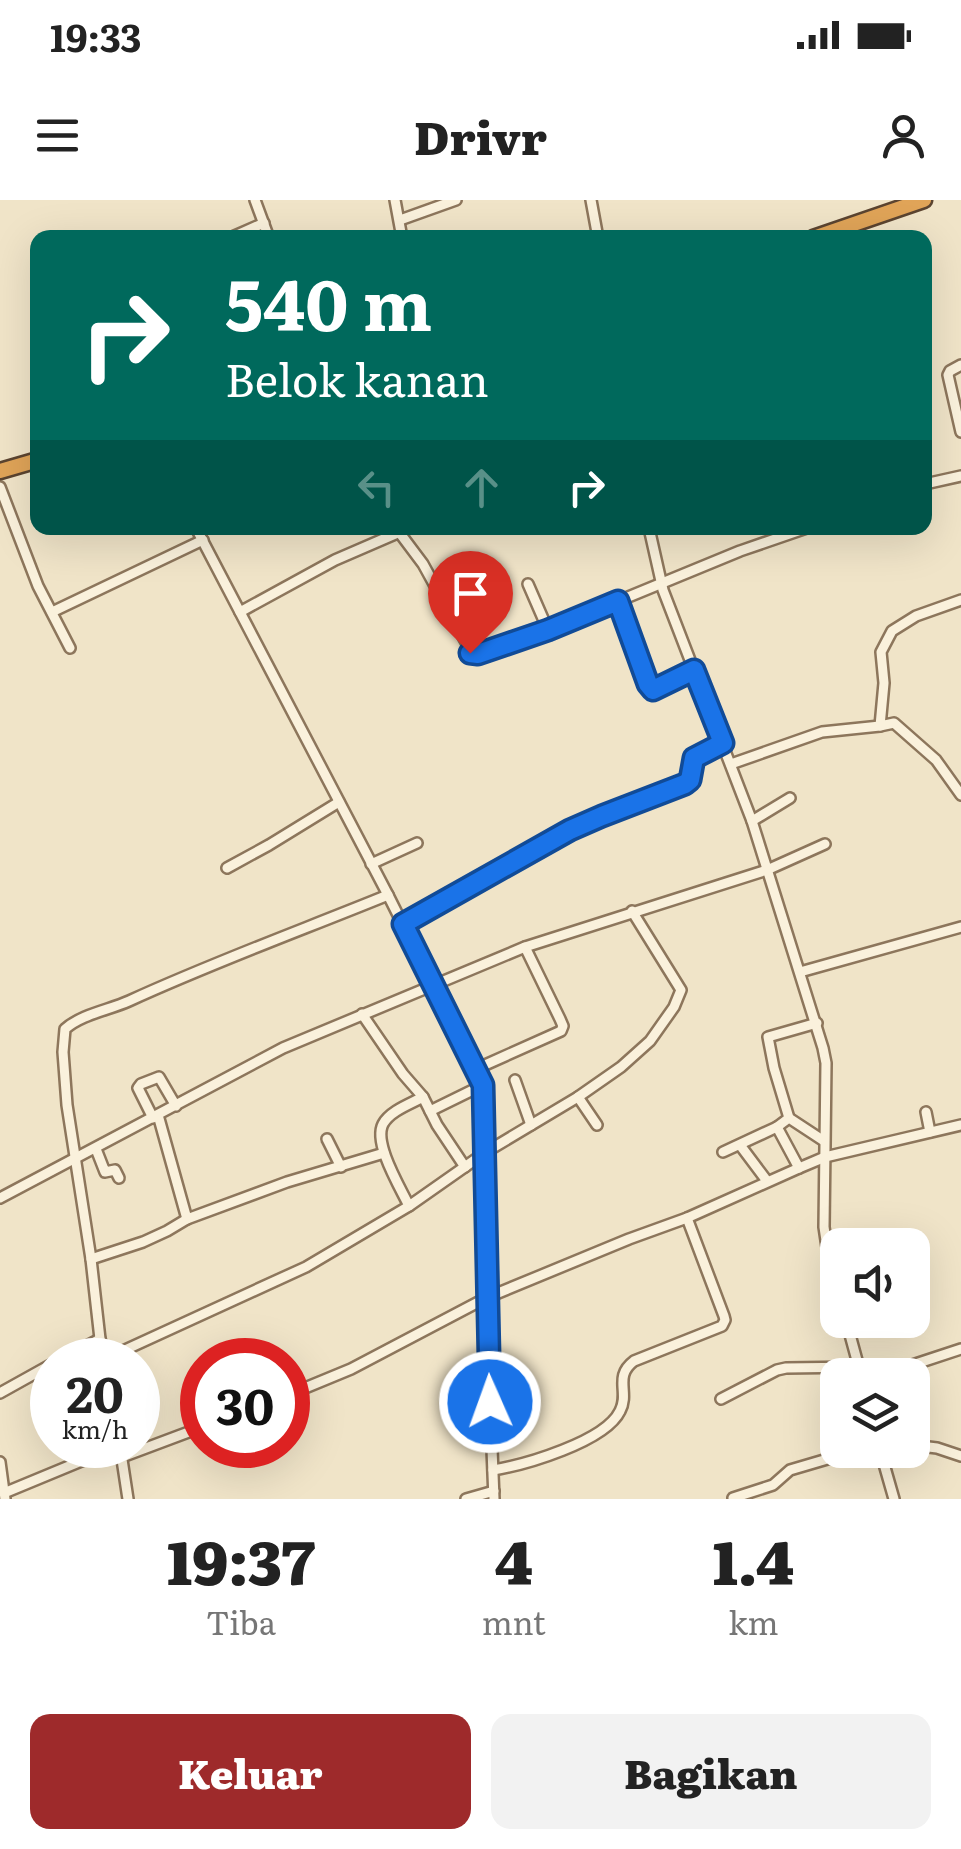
<!DOCTYPE html>
<html lang="id">
<head>
<meta charset="utf-8">
<style>
  :root { --surface:#fff; --page:#f2f2f2; --text:#222; --muted:#767676; --accent:#9e2a2b }
  body { margin:0; font-family:Literata,serif; background:var(--page); color:var(--text); height:100vh; display:flex; flex-direction:column; font-size:38px; white-space:nowrap }
  * { box-sizing:border-box; margin:0 }
  p { font-size:32px; color:var(--muted) }
  .icon { flex:none; width:55px; height:55px; fill:none; stroke:currentColor; stroke-width:2; stroke-linecap:round; stroke-linejoin:round }
  .map { position:relative; height:1299px; overflow:hidden }
  .sheet { display:flex; flex-direction:column; background:var(--surface); flex:1 }
  .sheet>* { flex:none }
  .guide { position:absolute; left:30px; top:30px; width:902px; height:305px; border-radius:20px; box-shadow:0 10px 40px #0002; background:#00695c; color:#fff; overflow:hidden }
  .buttons { position:absolute; left:820px; top:1028px; display:grid; gap:20px }
  .buttons a { display:grid; place-items:center; width:110px; height:110px; border-radius:20px; background:var(--surface); box-shadow:0 10px 40px #0002; font-size:50px }
  .speed { position:absolute; left:30px; top:1138px; display:flex; gap:20px; font-size:50px; font-weight:700; text-align:center }
  .speed>* { display:grid; place-content:center; width:130px; height:130px; border-radius:50%; background:var(--surface); box-shadow:0 10px 40px #0002; line-height:1 }
  .speed small { font-size:25px; font-weight:400 }
  .speed .limit { border:15px solid #d22; background:#fff; color:#111 }
  .pin { position:absolute; display:grid; place-items:center; width:85px; height:85px; color:#fff; margin:-102px -42px; border-radius:50% 50% 50% 0; rotate:-45deg; box-shadow:0 0 10px #0007 }
  .pin .icon { rotate:45deg }
  .me { position:absolute; width:110px; margin:-55px; rotate:358deg; stroke-linejoin:round; filter:drop-shadow(0 0 8px #0008) }
  .turn { display:flex; align-items:center; gap:35px; height:210px; padding:0 30px; font-size:45px }
  .turn .icon { width:130px; height:130px; stroke-width:2.5 }
  .turn b { display:block; font-size:70px; line-height:85px }
  .lanes { display:flex; align-items:center; height:95px; padding:0 30px; background:#0003; justify-content:center; gap:50px; direction:ltr }
  .lanes .off { opacity:.35 }
  .eta { display:flex; justify-content:space-evenly; align-items:center; height:170px; text-align:center }
  .eta b { font-size:60px; font-weight:800; line-height:70px }
  .action { display:flex; gap:20px; margin-top:auto; padding:20px 30px }
  .action a { flex:1; height:115px; border-radius:20px; background:var(--accent); color:#fff; font-size:40px; font-weight:800; line-height:115px; text-align:center }
  .action a+a { background:var(--page); color:var(--text) }
  .status { display:flex; justify-content:space-between; align-items:center; height:70px; padding:0 50px; background:var(--surface); direction:ltr }
  .status svg { height:28px; fill:currentColor }
  header { display:flex; justify-content:space-between; align-items:center; height:130px; padding:0 30px; background:var(--surface); font-size:45px; font-weight:800 }
  .map>svg:first-child { display:block }
</style>
</head>
<body>
<div class="status"><b>19:33</b><svg viewBox="0 0 49 12"><path d="M0 12V9h3v3zM5 12V6h3v6zM10 12V3h3v9zM15 12V0h3v12zM26 1h20v11H26zM47 4h2v5h-2z"/></svg></div>
<header><svg class="icon" aria-label="menu" viewBox="0 0 24 24"><path d="M4 6h16M4 12h16M4 18h16"/></svg>Drivr<svg class="icon" aria-label="person" viewBox="0 0 24 24"><circle cx="12" cy="8" r="4"/><path d="M4 21q1-7 8-7t8 7"/></svg></header>
<div class="map">
<svg width="961" height="1299" viewBox="0 0 961 1299">
  <rect width="100%" height="100%" fill="#f0e4c8"/>
  <g fill="none" stroke-linecap="round" stroke-linejoin="round">
    <g stroke="#8d765c" stroke-width="14">
      <g id="minor">
        <path d="M255,0L269,38"/>
        <path d="M395,0L402,38"/>
        <path d="M591,0L598,38"/>
        <path d="M400,20L456,0"/>
        <path d="M230,38L264,23"/>
        <path d="M961,165L950,171L948,175L961,232"/>
        <path d="M925,284L961,276"/>
        <path d="M0,287L38,386L70,448"/>
        <path d="M196,328L388,695L483,885L486,952V1098L494,1299"/>
        <path d="M396,328L423,364L473,455L548,430L740,351L807,328"/>
        <path d="M649,328L663,390L752,621L823,848L826,863L824,1027L828,1054L838,1088"/>
        <path d="M528,384L548,430"/>
        <path d="M961,400L916,416L892,431L881,452L884,483L880,526L894,523L936,560L961,595"/>
        <path d="M617,401L647,484L653,490L695,470"/>
        <path d="M52,412L203,340"/>
        <path d="M240,412L335,360L409,328"/>
        <path d="M731,564L822,532L880,526"/>
        <path d="M752,621L790,598"/>
        <path d="M371,664L417,643"/>
        <path d="M227,668L269,645L339,602"/>
        <path d="M403,725L571,630L602,615L685,584L690,580L694,558L723,543"/>
        <path d="M800,772L961,727"/>
        <path d="M362,814L403,874L423,897L437,925L465,967"/>
        <path d="M476,869L561,831L563,826L560,819L525,747"/>
        <path d="M515,880L531,925"/>
        <path d="M578,897L597,925"/>
        <path d="M430,911L483,885"/>
        <path d="M926,912L930,932"/>
        <path d="M158,915L187,1019"/>
        <path d="M153,918L138,888L141,884L159,877L176,906"/>
        <path d="M789,918L774,868L768,837L817,823"/>
        <path d="M777,927L799,968"/>
        <path d="M327,939L341,967"/>
        <path d="M740,945L767,981"/>
        <path d="M96,949L105,972L115,970L119,978"/>
        <path d="M723,952L777,927L789,918L824,941"/>
        <path d="M0,998L283,848L525,747L767,670L825,644"/>
        <path d="M409,1006C400,987 373,943 383,924C390,911 410,904 423,897"/>
        <path d="M91,1059L143,1042L167,1031L187,1019L287,982L384,953"/>
        <path d="M846,1120L861,1175"/>
        <path d="M60,1160L100,1139"/>
        <path d="M103,1160L306,1067L409,1006L486,952L578,897L621,867L650,841L674,807L681,790L632,711"/>
        <path d="M107,1160L100,1139L91,1059L67,905L63,852L65,829C82,814 109,810 129,801C214,762 302,730 388,695"/>
        <path d="M882,1175L961,1149"/>
        <path d="M0,1193L52,1164"/>
        <path d="M288,1195L351,1169L486,1098L629,1039L687,1018L799,968L825,957L961,925"/>
        <path d="M721,1199L777,1170L786,1168L860,1167"/>
        <path d="M243,1245L247,1254"/>
        <path d="M912,1245L937,1248L961,1256"/>
        <path d="M880,1250L894,1299"/>
        <path d="M121,1253L128,1299"/>
        <path d="M122,1257L202,1227"/>
        <path d="M0,1262L5,1299"/>
        <path d="M493,1270C524,1265 605,1242 620,1211C630,1192 613,1177 634,1161L722,1126L725,1120L724,1116L687,1018"/>
        <path d="M4,1293L120,1245"/>
        <path d="M733,1298L773,1285L790,1270L858,1250"/>
        <path d="M466,1299L494,1291"/>
      </g>
    </g>
    <g stroke="#5b4430" stroke-width="19">
      <g id="highway">
        <path d="M813,38L924,0"/>
        <path d="M0,271L38,260"/>
      </g>
    </g>
    <use href="#minor" stroke="#faf1dc" stroke-width="9"/>
    <use href="#highway" stroke="#e0a458" stroke-width="14"/>
  </g>
  <g fill="none" stroke-linecap="round" stroke-linejoin="round">
    <g stroke="#114b97" stroke-width="25">
      <path id="route" d="M470,453L478,454L548,430L618,401L648,484L653,490L694,470L723,543L694,558L690,580L685,584L602,616L570,630L403,724L483,885L490,1202"/>
    </g>
    <use href="#route" stroke="#1a73e8" stroke-width="18"/>
  </g>
</svg>
<div class="buttons">
<a><svg class="icon" aria-label="sound" viewBox="0 0 24 24"><path d="M4 9h4l5-4v14l-5-4H4zM17 9q2 3 0 6"/></svg></a>
<a><svg class="icon" aria-label="layers" viewBox="0 0 24 24"><path d="M12 4l9 5-9 5-9-5zM3 14l9 5 9-5"/></svg></a>
</div>
<div class="speed"><div>20<small>km/h</small></div><div class="limit">30</div></div>
<div class="pin" style="left:470px;top:453px;background:#d93025"><svg class="icon" aria-label="arrive" viewBox="0 0 24 24"><path d="M6 21V4h12l-3 4 3 4H6"/></svg></div>
<svg class="me" style="left:490px;top:1202px" viewBox="-20 -20 40 40"><circle r="17" fill="#1a73e8" stroke="#fff" stroke-width="3"/><path d="M0-11L8 9 0 5-8 9z" fill="#fff"/></svg>
<div class="guide">
<div class="turn"><svg class="icon" aria-label="right" viewBox="0 0 24 24"><path d="M7 20v-9h11M14 6l5 5-5 5"/></svg><div><b>540 m</b>Belok kanan</div></div>
<div class="lanes"><svg class="icon off" aria-label="left" viewBox="0 0 24 24"><path d="M17 20v-9H6M10 6l-5 5 5 5"/></svg><svg class="icon off" aria-label="ahead" viewBox="0 0 24 24"><path d="M12 20V5M6 11l6-6 6 6"/></svg><svg class="icon" aria-label="right" viewBox="0 0 24 24"><path d="M7 20v-9h11M14 6l5 5-5 5"/></svg></div>
</div>
</div>
<section class="sheet">
<div class="eta">
<div><b>19:37</b><p>Tiba</p></div>
<div><b>4</b><p>mnt</p></div>
<div><b>1.4</b><p>km</p></div>
</div>
<div class="action"><a>Keluar</a><a>Bagikan</a></div>
</section>
</body>
</html>
